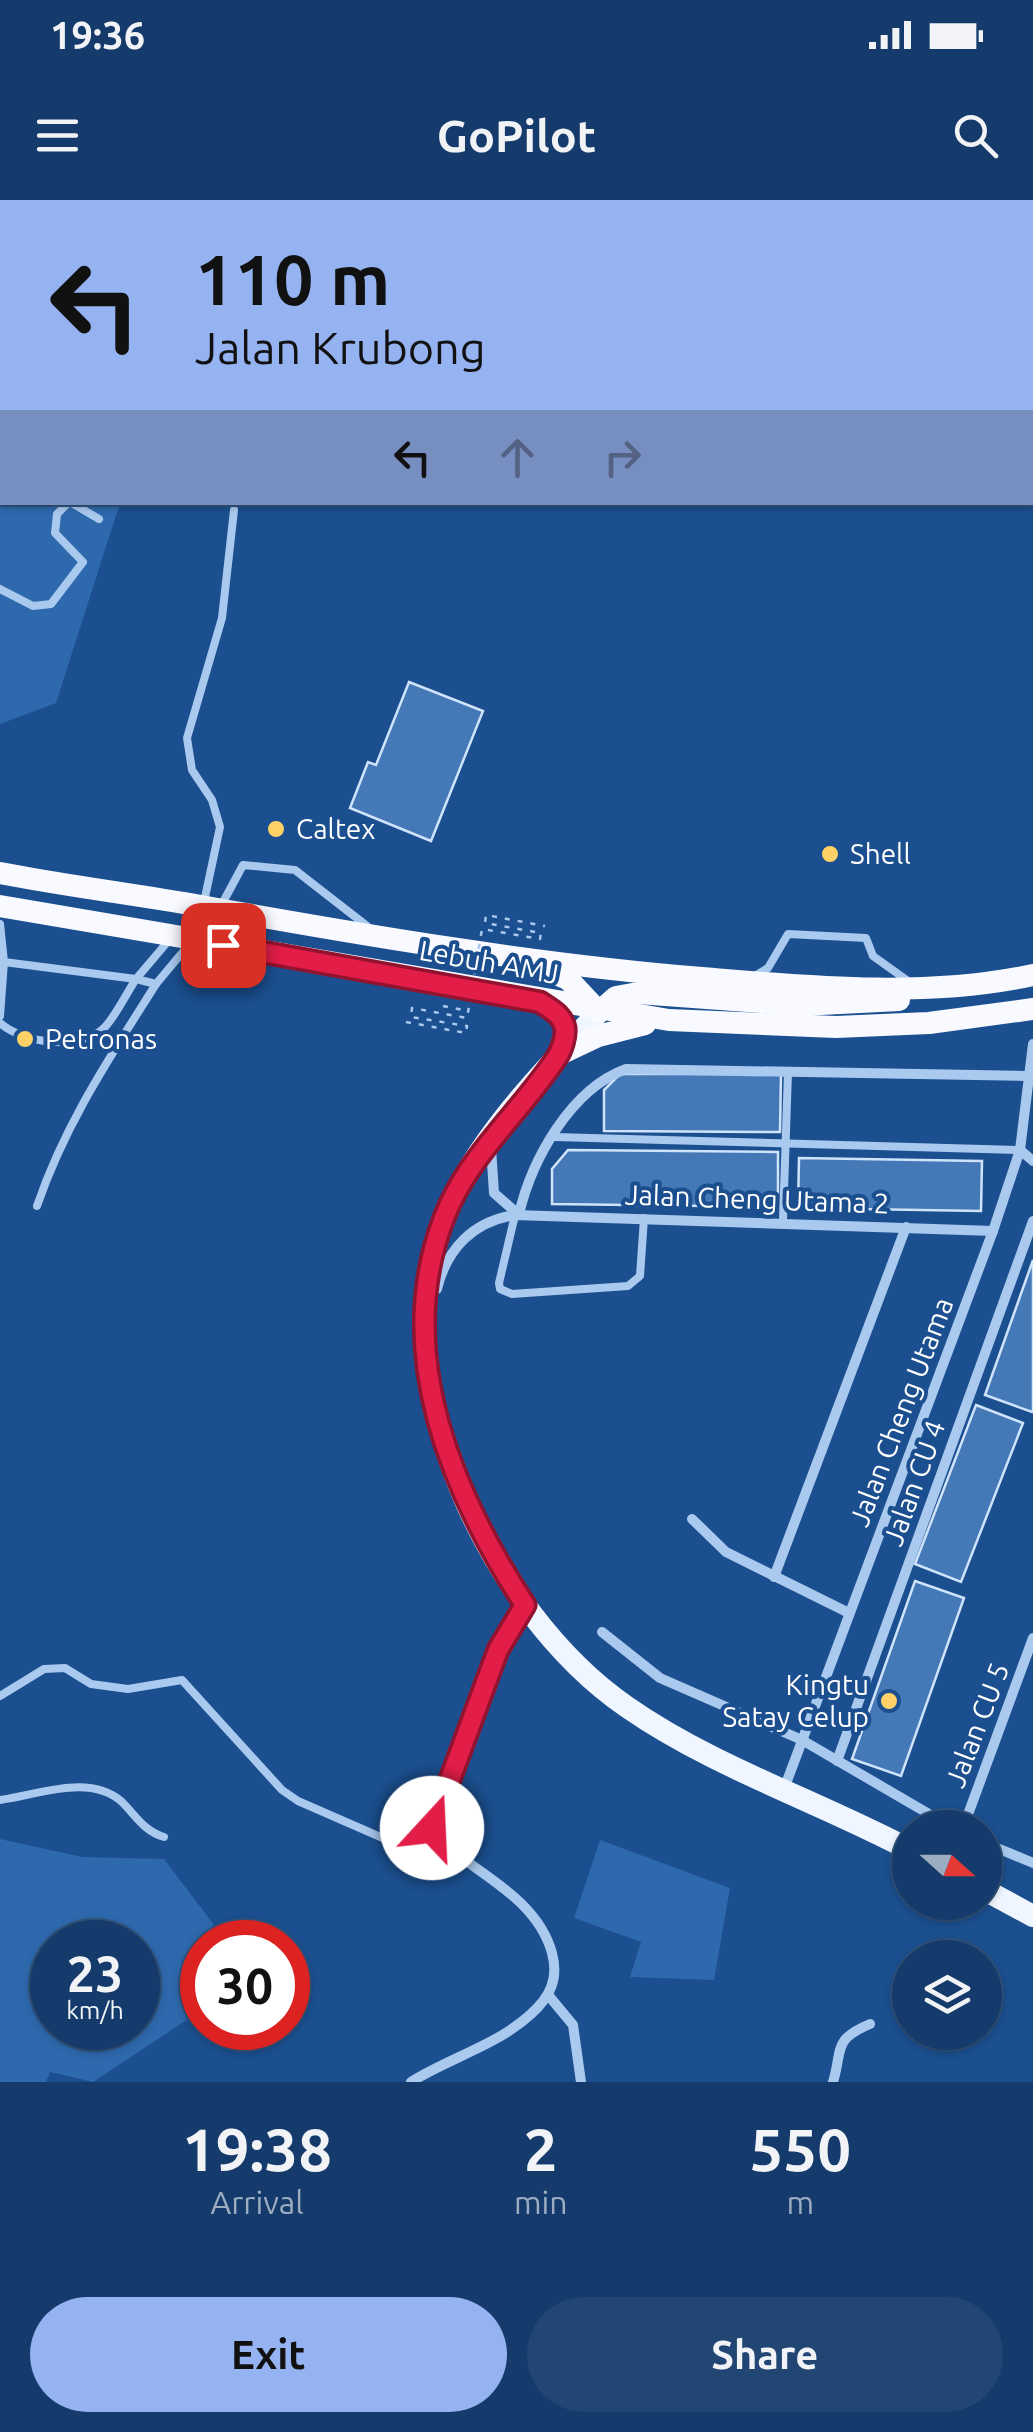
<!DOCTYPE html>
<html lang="en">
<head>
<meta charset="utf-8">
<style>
  :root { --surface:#143b6b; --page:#214673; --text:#f1f3f6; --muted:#9dadc1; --line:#33557e; --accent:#95b2f1 }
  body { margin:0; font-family:Ubuntu,sans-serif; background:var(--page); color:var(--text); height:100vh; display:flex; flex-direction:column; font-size:38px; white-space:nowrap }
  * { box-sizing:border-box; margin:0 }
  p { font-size:32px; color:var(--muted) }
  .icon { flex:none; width:55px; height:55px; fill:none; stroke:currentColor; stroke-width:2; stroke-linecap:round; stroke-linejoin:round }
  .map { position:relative; height:1882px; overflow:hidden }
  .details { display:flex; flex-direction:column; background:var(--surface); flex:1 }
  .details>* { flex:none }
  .guide { position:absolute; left:0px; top:0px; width:1035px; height:305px; box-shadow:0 2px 8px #0004,0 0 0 2px var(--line); background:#95b2f1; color:#111; overflow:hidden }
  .needle { width:65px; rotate:111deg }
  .fabs { position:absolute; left:892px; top:1610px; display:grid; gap:20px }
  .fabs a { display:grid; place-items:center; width:110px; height:110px; border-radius:50%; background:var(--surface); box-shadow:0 2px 8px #0004,0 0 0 2px var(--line); font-size:50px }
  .speed { position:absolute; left:30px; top:1720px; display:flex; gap:20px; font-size:50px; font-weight:700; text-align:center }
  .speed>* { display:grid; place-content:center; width:130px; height:130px; border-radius:50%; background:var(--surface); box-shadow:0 2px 8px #0004,0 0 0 2px var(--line); line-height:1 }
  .speed small { font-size:25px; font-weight:400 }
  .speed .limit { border:15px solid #d22; background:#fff; color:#111 }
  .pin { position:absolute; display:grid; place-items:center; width:85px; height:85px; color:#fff; margin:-42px; border-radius:20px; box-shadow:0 5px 15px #0006 }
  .me { position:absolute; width:110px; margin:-55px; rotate:20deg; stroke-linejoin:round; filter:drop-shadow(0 0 8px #0008) }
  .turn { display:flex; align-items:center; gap:35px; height:210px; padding:0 30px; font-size:45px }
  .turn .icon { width:130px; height:130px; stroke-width:2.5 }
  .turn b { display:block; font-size:70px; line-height:85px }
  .lanes { display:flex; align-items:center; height:95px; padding:0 30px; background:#0003; justify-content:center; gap:50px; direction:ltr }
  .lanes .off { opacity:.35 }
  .eta { display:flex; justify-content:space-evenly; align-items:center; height:170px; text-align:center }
  .eta b { font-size:60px; font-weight:700; line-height:70px }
  .action { display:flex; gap:20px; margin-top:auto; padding:20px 30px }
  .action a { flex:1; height:115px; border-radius:60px; background:var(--accent); color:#111; font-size:40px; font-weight:700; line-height:115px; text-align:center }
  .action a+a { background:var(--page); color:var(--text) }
  .status { display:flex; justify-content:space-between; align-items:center; height:70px; padding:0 50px; background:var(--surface); direction:ltr }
  .status svg { height:28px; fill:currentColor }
  header { display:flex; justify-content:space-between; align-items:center; height:130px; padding:0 30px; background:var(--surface); font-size:45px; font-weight:700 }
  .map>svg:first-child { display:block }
</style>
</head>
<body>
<div class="status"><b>19:36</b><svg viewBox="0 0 49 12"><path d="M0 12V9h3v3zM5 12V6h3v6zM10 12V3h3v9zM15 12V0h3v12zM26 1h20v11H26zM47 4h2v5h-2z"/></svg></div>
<header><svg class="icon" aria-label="menu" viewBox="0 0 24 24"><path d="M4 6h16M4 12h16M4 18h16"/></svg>GoPilot<svg class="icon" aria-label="search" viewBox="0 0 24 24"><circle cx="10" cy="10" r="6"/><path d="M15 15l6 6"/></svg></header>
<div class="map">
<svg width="1033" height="1882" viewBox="0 0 1033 1882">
  <rect width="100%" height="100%" fill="#1b4f8f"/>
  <g fill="#2e69ad" fill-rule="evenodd">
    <path d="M0,146L2,302L120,303L56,503L0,524Z"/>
    <path d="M0,1639L82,1657L164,1659L227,1742H202V1810L93,1882L50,1872L46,1882H0ZM138,1742V1828H52V1742Z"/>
    <path d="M600,1640L730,1688L714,1780L630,1777L641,1742L574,1718Z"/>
  </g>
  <g fill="#4478b7" stroke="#cfe3fa" stroke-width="2.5">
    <path d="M409,482L483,511L431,641L350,608L368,562L376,565Z"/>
    <path d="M620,874H781L780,932L604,931V890Z"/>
    <path d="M568,950L778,952V1007L552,1004V969Z"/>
    <path d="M799,958L982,961L981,1011L798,1008Z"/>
    <path d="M1033,1060V1210L1032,1212L985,1195Z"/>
    <path d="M976,1205L1023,1223L961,1382L915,1364Z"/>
    <path d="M915,1381L964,1398L901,1576L852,1559Z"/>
  </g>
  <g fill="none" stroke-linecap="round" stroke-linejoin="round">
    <path stroke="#a9c9ee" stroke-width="2.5" stroke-dasharray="5 8" stroke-linecap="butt" d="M443,806L468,811"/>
    <g stroke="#a9c9ee" stroke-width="8">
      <path d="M70,302L99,319"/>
      <path d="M0,389L33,406L51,404L83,362L55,333L57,314L69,302"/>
      <path d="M204,702L220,627L212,600L192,570L187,538L222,418L234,310"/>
      <path d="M221,706L243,665L295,670L367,726"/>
      <path d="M0,724L4,762L136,779L170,739"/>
      <path d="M755,776L768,768L788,734L866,738L873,756L908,781"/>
      <path d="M156,784L192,741"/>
      <path d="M0,816L4,762"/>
      <path d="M0,823C22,843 82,852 105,827C117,814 126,794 136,779L156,784C110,857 65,924 37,1006"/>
      <path d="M554,937L1020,950"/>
      <path d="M515,1015L499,1083L500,1089L512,1094L628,1086L640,1076L644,1018"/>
      <path d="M783,1020L788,872"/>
      <path d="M0,1496L44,1469L65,1468L91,1484L128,1489L182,1480L282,1590L298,1601L408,1649L417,1647L433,1628"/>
      <path d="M0,1600C38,1595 90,1573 122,1602C136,1616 144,1631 164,1637"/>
    </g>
    <g stroke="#a9c9ee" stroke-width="10">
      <path d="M491,948L494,993L518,1014"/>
      <path d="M1020,950L1033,961"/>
      <path d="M519,1014C532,959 571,889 626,869L1027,876"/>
      <path d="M437,1089C447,1048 474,1021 515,1015L993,1031"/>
      <path d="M692,1319L726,1352L849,1413"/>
      <path d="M774,1377L906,1027"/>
      <path d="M602,1432L660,1478L802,1540L953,1628"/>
      <path d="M837,1561L1033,1021"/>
      <path d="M784,1589L993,1031L1020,950L1033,844"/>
      <path d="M963,1628L1033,1438"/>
      <path d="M985,1643L1033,1663"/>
      <path d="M549,1796L573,1825L581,1882"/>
      <path d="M411,1882C451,1857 496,1846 531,1814C550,1797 559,1779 552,1753C533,1683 437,1660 432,1622L498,1450L525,1406"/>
      <path d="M833,1882C843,1849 832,1840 870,1824"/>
    </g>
    <g stroke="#f0f6ff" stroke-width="22">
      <path d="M599,812C543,871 476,939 445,1016C378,1178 490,1413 627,1507C713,1567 818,1601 910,1650"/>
      <path d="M985,1690L1033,1716"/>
    </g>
    <g stroke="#f8faff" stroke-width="22">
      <path d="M0,673C67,686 134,694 201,706C368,736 533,764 702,778C811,787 926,798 1033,775"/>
      <path d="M0,706L669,820L836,827L929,823L1033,809"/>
      <path d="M544,769L568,779L599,812"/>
      <path d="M599,812L616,797L638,793L801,805L899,800"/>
      <path d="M560,854L598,836L645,824"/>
    </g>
    <path stroke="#a9c9ee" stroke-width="2.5" stroke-dasharray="5 8" stroke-linecap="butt" d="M406,822L466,833L467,826L411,817L412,808L467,818L482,729L540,739L541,733L485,723L486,715L545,726"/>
  </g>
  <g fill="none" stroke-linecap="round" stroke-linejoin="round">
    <g stroke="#92132f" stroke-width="25">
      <path id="route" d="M223,745L540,802C550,809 562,814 565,828C566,836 562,850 557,857C521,912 468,955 444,1018C392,1152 452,1293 525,1405L498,1450L432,1628"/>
    </g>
    <use href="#route" stroke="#e11d48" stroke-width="18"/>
  </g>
  <g fill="#ffd166" stroke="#1b4f8f" stroke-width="4">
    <circle cx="276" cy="629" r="10"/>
    <circle cx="830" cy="654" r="10"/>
    <circle cx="25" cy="839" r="10"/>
    <circle cx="889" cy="1501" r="10"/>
  </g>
  <g text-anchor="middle" stroke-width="8" stroke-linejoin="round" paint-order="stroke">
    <g font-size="28" fill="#fff" stroke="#1b4f8f" text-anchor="start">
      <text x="296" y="639">Caltex</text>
      <text x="850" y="664">Shell</text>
      <text x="45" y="849">Petronas</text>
      <text x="869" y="1495" text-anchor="end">Kingtu<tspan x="869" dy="32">Satay Celup</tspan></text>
    </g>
    <g font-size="28" fill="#fff" stroke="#1b4f8f">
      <text transform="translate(489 762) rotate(10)" y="10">Lebuh AMJ</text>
      <text transform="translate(757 999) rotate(2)" y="10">Jalan Cheng Utama 2</text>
      <text transform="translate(901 1212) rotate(-69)" y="10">Jalan Cheng Utama</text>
      <text transform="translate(914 1283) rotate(-70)" y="10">Jalan CU 4</text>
      <text transform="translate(977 1525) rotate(-69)" y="10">Jalan CU 5</text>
    </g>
  </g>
</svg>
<div class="fabs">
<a><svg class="needle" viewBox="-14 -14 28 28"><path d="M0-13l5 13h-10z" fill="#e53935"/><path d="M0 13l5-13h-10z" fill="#9dadc1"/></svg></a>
<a><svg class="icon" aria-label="layers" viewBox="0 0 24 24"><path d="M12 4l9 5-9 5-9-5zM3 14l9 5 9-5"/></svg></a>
</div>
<div class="speed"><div>23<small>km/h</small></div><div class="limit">30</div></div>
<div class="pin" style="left:223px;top:745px;background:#d93025"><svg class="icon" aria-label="arrive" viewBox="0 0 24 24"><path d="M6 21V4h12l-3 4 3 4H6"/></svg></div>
<svg class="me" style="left:432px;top:1628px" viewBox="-20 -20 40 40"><circle r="19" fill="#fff"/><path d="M0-13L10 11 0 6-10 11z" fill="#e11d48"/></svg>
<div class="guide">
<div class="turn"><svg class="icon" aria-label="left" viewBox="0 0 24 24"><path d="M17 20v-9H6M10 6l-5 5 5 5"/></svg><div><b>110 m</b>Jalan Krubong</div></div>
<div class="lanes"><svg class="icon" aria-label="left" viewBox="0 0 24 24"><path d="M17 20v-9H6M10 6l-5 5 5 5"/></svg><svg class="icon off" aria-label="ahead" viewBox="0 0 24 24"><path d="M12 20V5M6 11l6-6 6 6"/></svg><svg class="icon off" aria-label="right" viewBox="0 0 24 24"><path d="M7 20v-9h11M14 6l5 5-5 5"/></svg></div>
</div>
</div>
<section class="details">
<div class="eta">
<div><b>19:38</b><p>Arrival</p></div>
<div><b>2</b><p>min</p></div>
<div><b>550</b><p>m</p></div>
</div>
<div class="action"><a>Exit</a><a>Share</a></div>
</section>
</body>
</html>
